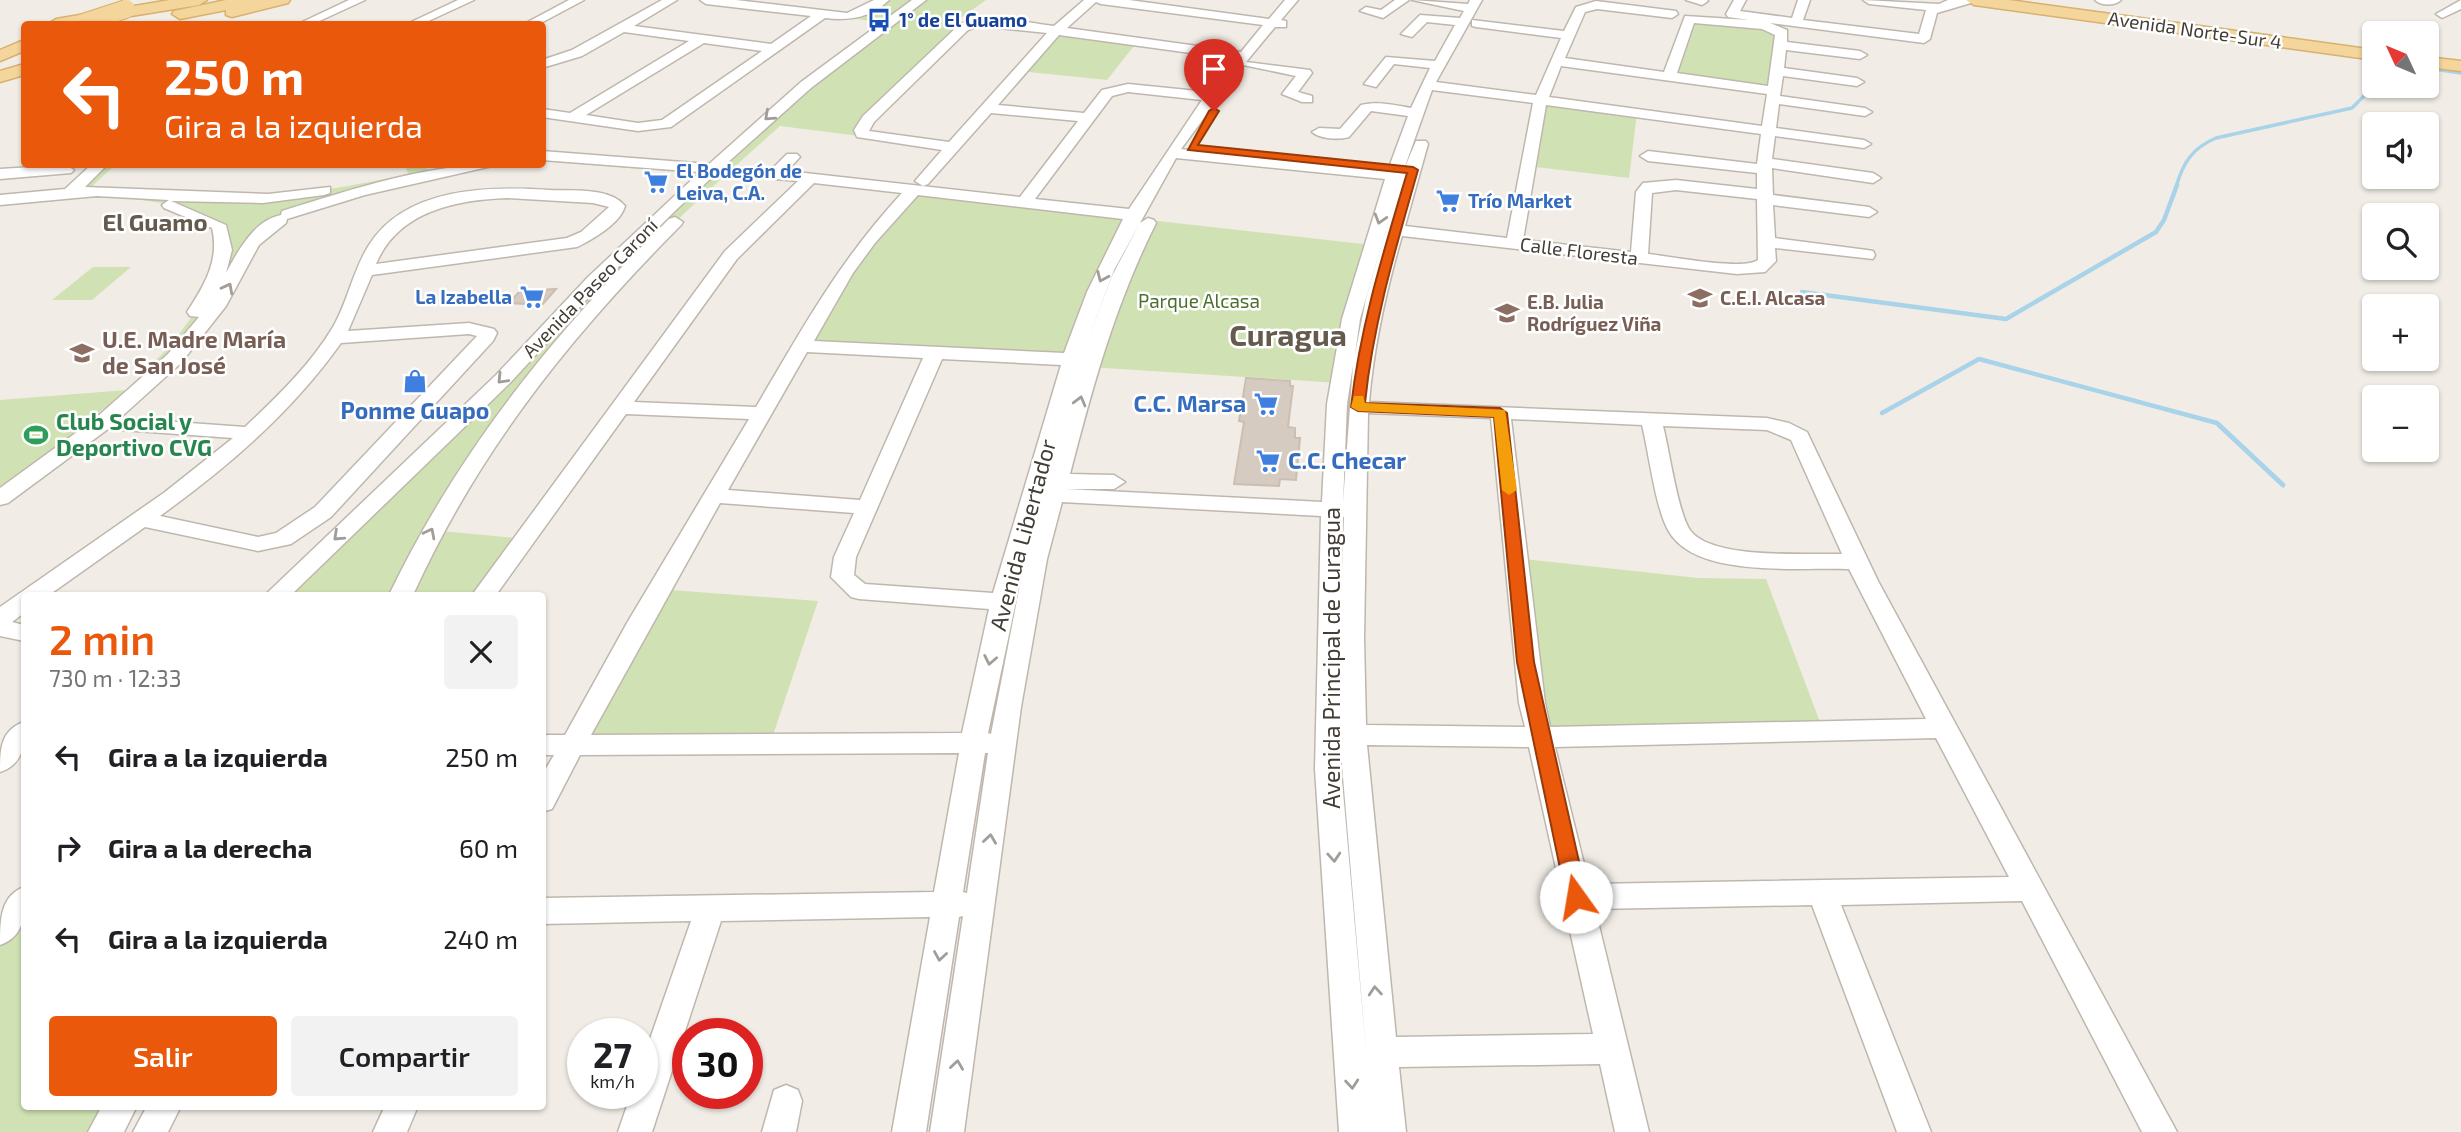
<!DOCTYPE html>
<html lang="es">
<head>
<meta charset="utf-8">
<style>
  :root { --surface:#fff; --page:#f2f2f2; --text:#202124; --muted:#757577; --accent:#ea580c }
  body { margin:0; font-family:"Exo 2",sans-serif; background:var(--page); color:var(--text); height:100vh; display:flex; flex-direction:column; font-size:26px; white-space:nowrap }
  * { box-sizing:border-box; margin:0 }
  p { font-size:23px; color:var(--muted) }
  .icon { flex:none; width:38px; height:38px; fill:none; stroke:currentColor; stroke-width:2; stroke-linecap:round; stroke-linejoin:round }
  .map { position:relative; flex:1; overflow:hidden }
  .details { position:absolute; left:21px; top:592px; width:525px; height:518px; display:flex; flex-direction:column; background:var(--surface); border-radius:7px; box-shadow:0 2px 5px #0004 }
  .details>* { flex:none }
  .top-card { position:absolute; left:21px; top:21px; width:525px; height:147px; border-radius:7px; box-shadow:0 2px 5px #0004; background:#ea580c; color:#fff; overflow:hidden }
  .needle { width:46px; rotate:314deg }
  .fabs { position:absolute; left:2362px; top:21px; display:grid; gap:14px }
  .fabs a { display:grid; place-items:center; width:77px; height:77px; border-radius:7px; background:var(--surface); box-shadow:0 2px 5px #0004; font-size:35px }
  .speed { position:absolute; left:567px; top:1018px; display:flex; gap:14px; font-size:35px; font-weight:700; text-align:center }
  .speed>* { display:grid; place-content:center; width:91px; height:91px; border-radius:50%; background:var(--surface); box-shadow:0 2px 5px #0004; line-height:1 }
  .speed small { font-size:18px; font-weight:400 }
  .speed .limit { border:10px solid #d22; background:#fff; color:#111 }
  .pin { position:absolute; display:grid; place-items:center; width:60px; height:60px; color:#fff; margin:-72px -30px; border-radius:50% 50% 50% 0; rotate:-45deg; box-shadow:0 0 7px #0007 }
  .pin .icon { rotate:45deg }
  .me { position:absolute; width:77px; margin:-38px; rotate:347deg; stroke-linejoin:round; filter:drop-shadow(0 0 5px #0008) }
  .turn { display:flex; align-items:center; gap:24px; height:147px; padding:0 28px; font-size:32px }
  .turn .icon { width:91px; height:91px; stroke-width:2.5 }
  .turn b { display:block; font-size:49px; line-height:60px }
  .round { display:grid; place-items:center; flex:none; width:74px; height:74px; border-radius:7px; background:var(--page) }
  .summary { display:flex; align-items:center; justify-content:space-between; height:119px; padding:0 28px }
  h1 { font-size:42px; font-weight:600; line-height:52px; color:var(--accent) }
  .button { display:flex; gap:14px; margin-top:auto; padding:14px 28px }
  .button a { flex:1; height:80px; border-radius:7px; background:var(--accent); color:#fff; font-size:28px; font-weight:600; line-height:80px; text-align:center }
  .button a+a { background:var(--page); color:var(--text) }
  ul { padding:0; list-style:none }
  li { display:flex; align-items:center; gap:21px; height:91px; padding:0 28px }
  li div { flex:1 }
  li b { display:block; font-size:26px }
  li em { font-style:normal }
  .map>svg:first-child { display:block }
</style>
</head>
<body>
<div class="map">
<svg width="2461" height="1132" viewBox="0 0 2461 1132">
  <rect width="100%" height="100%" fill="#f1ede6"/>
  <g fill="#d0e2b3">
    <path d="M883,0H986L951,25L964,27L868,119L867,137L780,126L731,170L712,168L706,175L723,177L672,225L600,301L432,530L526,539L484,595H277L704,174L543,161V155L712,168L885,23L842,17Z"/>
    <path d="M1686,21L1779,30L1775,91L1669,77Z"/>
    <path d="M1056,31L1137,42L1107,80L1019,71Z"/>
    <path d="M1540,100L1637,113L1629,178L1527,166Z"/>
    <path d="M101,165H115L87,191C132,194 177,200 222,199C284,199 347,187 408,174L405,165H425L428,170L458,165H494L429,176L427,171L409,174L410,179L301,209L266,229L227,291L118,410L103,409L89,421L104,422L0,498V400L126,390L170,346L202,303L220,228L167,204L129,198H80L85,193L0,205V200L71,192Z"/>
    <path d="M914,190L1135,215L1072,360L800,346L845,272Z"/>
    <path d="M1149,220L1372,245L1339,383L1089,367Z"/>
    <path d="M93,267H131L92,300H52Z"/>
    <path d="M1516,558L1698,578L1766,579L1823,730L1540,737Z"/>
    <path d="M658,589L818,601L770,744L571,745Z"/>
    <path d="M24,899V1106H121L105,1132H0V932Z"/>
  </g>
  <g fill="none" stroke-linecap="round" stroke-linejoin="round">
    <g stroke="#a8d3e9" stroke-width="3.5">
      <path d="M2427,68L2461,73"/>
      <path d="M2176,187C2183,163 2192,148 2216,138L2352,108L2365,95L2367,69L2375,64"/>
    </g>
    <g stroke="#a8d3e9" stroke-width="4.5">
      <path d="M1802,292L2006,319L2156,232L2164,220L2177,185"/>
      <path d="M1882,413L1979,359L2217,423L2221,427"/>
    </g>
    <path stroke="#a8d3e9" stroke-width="5" d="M2219,425L2283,485"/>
  </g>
  <g fill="#d5cbc0" stroke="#ccbfb1" stroke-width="2">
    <path d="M556,289L542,305L509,303L520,291Z"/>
    <path d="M1246,378L1290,381V386H1293L1288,427L1295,428V438H1300L1296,480L1280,479L1279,486L1234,484L1244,422L1239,421Z"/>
  </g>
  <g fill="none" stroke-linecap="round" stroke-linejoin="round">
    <g stroke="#bfb7ad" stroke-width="3">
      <g id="minor">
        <path d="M349,0H365L313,24H298Z"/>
        <path d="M458,0H474L422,24H407Z"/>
        <path d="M569,0H584L539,24H524Z"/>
        <path d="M662,0H677L634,26L771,44L811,16L706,4L700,0H736L847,13L874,0H889C871,18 849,21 825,18L671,127L638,131L542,117V109L570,113L689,41L624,32L582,56L542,68V60L572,50ZM704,43L762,51L662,120L638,123L586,115Z"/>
        <path d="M912,0H926L811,88L725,165L729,169L726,172L717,173L678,208L600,285L510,383L291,595H265L496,375L588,277L700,172L542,160V151L709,164L801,82Z"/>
        <path d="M1084,0H1129L1269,19L1285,0H1298L1281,20L1286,21V27H1275L1246,62L1310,70L1312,73L1298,92L1312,96V102H1302L1282,94L1296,76L1243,65L1181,149L1388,170L1408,116L1371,111L1349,137C1339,140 1320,139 1312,132L1319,128L1340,129L1361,105C1378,101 1393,105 1411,108L1430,68L1394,64L1376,87L1364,84L1386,57L1435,61L1455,25L1427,22L1412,37L1401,34L1420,15L1460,18L1464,11L1412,0L1468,4L1470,0H1482L1436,82L1536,95L1561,38L1476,27L1472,26V20L1564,31L1576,7L1596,1L1676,11L1678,14L1672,18L1597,9L1585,12L1565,58L1664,72L1685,16L1749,20L1728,17L1726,14L1734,0H1746L1740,11L1792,18L1798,0H1810L1803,20L1919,34L1926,10L1869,4L1863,0L1939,4L1948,0H1981L1937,13L1930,39L1924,43L1770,23L1787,30V42L1860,51L1867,55L1860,59L1786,50L1784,68L1857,78L1864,82L1857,86L1783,76L1780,96L1865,108L1872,112L1865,116L1779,104L1776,128L1864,140L1871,144L1864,148L1775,136L1772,159L1873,173L1881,178L1873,183L1772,168L1773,195L1869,207L1877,212L1869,217L1773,205L1775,238L1867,250L1873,251L1875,255L1873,259L1775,248L1776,261L1765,272L1737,274L1402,236C1386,291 1374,344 1369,402L1767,418L1789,423L1807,432L1878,581L2177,1132H2142L2022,901L1841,905L1931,1132H1897L1812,905L1595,909L1649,1132H1615L1600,1064L1399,1067L1406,1132H1339L1315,769L1321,516L1062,502L1047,559L1021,707L964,1132H930L963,916L959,917L926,1132H892L930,917L721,921L652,1132H618L631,1094H642V1062L691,921L542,924V898L934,892L959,753L580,755L552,809L542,812V775L554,755H542V735H565L627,623L749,419L626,414L496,595H472L725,251L798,181L775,179L767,174L787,154H797L800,157L787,171L1020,197L1078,121L991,113L928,184L923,186L915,181L942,150L857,137L854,130L863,116L960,24C990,13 1022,22 1054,26ZM1096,2L1101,4L1263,25L1241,52L1067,28ZM1694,23L1762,29L1775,35L1768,86L1677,73ZM979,26L1047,33L949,142L869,131L874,122L968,30ZM1059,35L1235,59L1208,92L1128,84L1102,90L1084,113L998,105ZM1561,66L1767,94L1762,126L1549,97ZM1432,90L1533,103L1507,238L1405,226L1428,144L1426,141H1416L1403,172ZM1128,92L1202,100L1129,209L1035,199L1112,96ZM1546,105L1761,134L1757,164L1648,151L1640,156L1648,161L1757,173V189L1676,180L1643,183L1636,192L1631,252L1523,240ZM1176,158L1385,179L1342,319L1327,404L1322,502L1066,489H1114L1125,482L1114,475L1070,474C1093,385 1115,305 1156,223L1154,220L1148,218L1140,223L1112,276L1085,347L1114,270ZM1400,181L1366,299L1355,354L1360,319ZM814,183L902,193C839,261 802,329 756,407L634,402L737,259ZM1676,190L1757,199L1758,260C1744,271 1669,256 1648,254L1652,193ZM918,195L1123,219L1087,292L1064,353L814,341L853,273L875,243ZM807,352L923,358L860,500L728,490ZM942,359L1061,365L993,593L865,584L854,575L856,557ZM1353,365L1343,503L1347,404ZM1368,413L1491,418L1519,703L1525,727L1366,725L1364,638ZM1511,419L1642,425C1649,453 1655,506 1668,530C1694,579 1800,567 1849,569L1926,719L1550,727L1545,703ZM1663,426L1767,430L1791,440L1842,554C1808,553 1711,560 1690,530C1678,513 1669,449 1663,426ZM720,503L854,513L834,557L831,577L851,597L859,599L989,609L962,733L591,735ZM1343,517H1344L1342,574ZM1025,559L991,734L988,733ZM1936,738L2009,877L1589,884L1555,747ZM1367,745L1529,747L1593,1034L1396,1037ZM985,753H988L967,893L963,892ZM1341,753L1366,1051L1341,769Z"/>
        <path d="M1395,0H1409L1383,18L1360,11L1366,7L1381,10Z"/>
        <path d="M1686,0H1707L1708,1L1702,5Z"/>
        <path d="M2095,0H2121C2115,6 2101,6 2095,0Z"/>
        <path d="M2461,0V9L2442,18L2436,14Z"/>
        <path d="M92,164H108L85,187L268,194L330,187V193L324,195L263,203L171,201L226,225L232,250L226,273C238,251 254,220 281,215L282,211C353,189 427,164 501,164L365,195L287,219L286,223L259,245L226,306L181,363L120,418L245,427C277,397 311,364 333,327C348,301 353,270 369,245C406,187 489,186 549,190C571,191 610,187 625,206C620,224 593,239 577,247L372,275L348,331L469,323L494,329L497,333L493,341L331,517L291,544L258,551L145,527L49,595H24V613L12,622L24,625V641L0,636V607L165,492L233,438L108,429L8,503L0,505V488L88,424L89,418L98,416L167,355L199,317L190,316L187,312C204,286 220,260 212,228L164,208L162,205L169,200L97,196L0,205V195L65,189ZM507,198L593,203L609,207L581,232L567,238L376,264C398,211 456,200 507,198ZM469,334L477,336L315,507L276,533L258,537L160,516C228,467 292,412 341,343Z"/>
        <path d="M66,165L74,170L71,173L0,179V169Z"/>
        <path d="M675,217L683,222L681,225C569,338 479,450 413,595H389C460,448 554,333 669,219Z"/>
        <path d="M24,722C26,743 23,765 0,772C0,751 0,730 24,722Z"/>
        <path d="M24,887C26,910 26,936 0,945C0,921 0,896 24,887Z"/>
        <path d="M786,1085L798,1090L802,1101L796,1132H762L774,1090Z"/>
        <path d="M102,1106H137L124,1132H88Z"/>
        <path d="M147,1106H181L168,1132H133Z"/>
        <path d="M385,1106H418L407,1132H373Z"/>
      </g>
    </g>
    <g stroke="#d7b16e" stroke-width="3">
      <g id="major">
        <path d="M170,0H207L199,5L82,24H48L56,19Z"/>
        <path d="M226,0H290L288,3L232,17L226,15V10L180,19L172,14L174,11Z"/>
        <path d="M1966,0H2009L2375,50V60L1974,5Z"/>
        <path d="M24,40V51L0,61V50Z"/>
        <path d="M2427,57L2461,61V71L2427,67Z"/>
        <path d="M24,64V75L0,82V71Z"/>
      </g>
    </g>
    <use href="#minor" fill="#fff" fill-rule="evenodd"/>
    <use href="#major" fill="#f4d59c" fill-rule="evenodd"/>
    <g stroke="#d7b16e" stroke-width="20" stroke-linecap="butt">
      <path id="major-bridge" d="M80,24L126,9"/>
    </g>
    <use href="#major-bridge" stroke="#f4d59c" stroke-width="18"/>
  </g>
  <defs><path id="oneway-chevron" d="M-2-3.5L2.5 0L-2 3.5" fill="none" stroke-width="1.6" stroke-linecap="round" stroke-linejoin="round" transform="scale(1.75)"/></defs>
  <g stroke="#a19e9a">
    <use href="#oneway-chevron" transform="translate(769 116) rotate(138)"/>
    <use href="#oneway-chevron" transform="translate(1380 219) rotate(107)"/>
    <use href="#oneway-chevron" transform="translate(1102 277) rotate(114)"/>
    <use href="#oneway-chevron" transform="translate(228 288) rotate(-62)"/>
    <use href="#oneway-chevron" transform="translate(502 379) rotate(134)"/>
    <use href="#oneway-chevron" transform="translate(1080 401) rotate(-75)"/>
    <use href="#oneway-chevron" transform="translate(430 533) rotate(-63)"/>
    <use href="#oneway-chevron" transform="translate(338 536) rotate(137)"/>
    <use href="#oneway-chevron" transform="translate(990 660) rotate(101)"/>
    <use href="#oneway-chevron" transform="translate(990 839) rotate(-82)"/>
    <use href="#oneway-chevron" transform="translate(1334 857) rotate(86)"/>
    <use href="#oneway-chevron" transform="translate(940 956) rotate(99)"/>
    <use href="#oneway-chevron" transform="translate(1375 991) rotate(-95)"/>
    <use href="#oneway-chevron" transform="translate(957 1065) rotate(-82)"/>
    <use href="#oneway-chevron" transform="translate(1352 1084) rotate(85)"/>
  </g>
  <path fill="#ea580c" stroke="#983908" stroke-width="2" d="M1214,108L1219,111L1198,145L1413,167L1418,170C1396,247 1373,323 1365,403L1500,408L1507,413L1534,662L1587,897L1584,903L1576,905L1569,903L1566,897L1517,662L1494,417L1358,411L1351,407C1360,326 1384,250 1407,173L1188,150L1209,111Z"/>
  <path fill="#f59e0b" d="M1354,396H1363L1365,403L1505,410L1517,490L1509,495L1502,490L1494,417L1358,411L1351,407Z"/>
  <defs>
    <g id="bus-bare" transform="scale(1.89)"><path d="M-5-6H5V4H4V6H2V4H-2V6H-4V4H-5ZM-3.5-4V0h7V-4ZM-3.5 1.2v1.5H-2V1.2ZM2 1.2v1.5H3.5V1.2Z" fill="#1a4fb4" stroke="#fff" stroke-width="2.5" paint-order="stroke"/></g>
    <g id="supermarket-bare" transform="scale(1.89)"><path d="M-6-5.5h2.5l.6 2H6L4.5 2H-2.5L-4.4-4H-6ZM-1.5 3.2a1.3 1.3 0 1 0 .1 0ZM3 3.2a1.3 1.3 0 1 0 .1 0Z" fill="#3f7fe0" stroke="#fff" stroke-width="2.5" paint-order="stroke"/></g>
    <g id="school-bare" transform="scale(1.89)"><path d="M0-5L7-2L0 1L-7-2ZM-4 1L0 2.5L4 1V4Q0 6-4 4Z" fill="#8d6e63" stroke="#fff" stroke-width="2.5" paint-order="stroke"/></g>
    <g id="shop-bare" transform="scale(1.89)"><path d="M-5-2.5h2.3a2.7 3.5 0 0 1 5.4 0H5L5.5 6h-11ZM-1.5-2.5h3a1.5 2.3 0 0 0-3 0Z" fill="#3f7fe0" stroke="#fff" stroke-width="2.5" paint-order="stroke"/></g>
    <g id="stadium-bare" transform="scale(1.89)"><path d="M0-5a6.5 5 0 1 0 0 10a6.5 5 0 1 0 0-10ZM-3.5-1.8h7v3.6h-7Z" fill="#2e9e5b" stroke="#fff" stroke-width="2.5" paint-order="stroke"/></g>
  </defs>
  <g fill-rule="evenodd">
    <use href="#bus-bare" x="879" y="20"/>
    <use href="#supermarket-bare" x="656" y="182"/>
    <use href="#supermarket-bare" x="1448" y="201"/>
    <use href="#supermarket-bare" x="532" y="297"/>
    <use href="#school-bare" x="1700" y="298"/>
    <use href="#school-bare" x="1507" y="313"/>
    <use href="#school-bare" x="82" y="353"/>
    <use href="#shop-bare" x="415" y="381"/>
    <use href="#supermarket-bare" x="1266" y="404"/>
    <use href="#stadium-bare" x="36" y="435"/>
    <use href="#supermarket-bare" x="1268" y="461"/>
  </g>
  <g text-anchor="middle" stroke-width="5" stroke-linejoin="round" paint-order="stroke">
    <g font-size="19" font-weight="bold" fill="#164399" stroke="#fff" text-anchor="start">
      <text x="899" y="27">1° de El Guamo</text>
    </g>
    <g font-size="19" fill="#433d36" stroke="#fff">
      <text transform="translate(2195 30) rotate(8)" y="7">Avenida Norte-Sur 4</text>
      <text transform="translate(1579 251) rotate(7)" y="7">Calle Floresta</text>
      <text transform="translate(590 288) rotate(-46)" y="7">Avenida Paseo Caroní</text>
    </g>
    <g font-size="19" font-weight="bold" fill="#366cbe" stroke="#fff" text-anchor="start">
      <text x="676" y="178">El Bodegón de<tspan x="676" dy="22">Leiva, C.A.</tspan></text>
      <text x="1468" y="208">Trío Market</text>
      <text x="512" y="304" text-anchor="end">La Izabella</text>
    </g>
    <g font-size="19" font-weight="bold" fill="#785e54" stroke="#fff" text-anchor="start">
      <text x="1720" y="305">C.E.I. Alcasa</text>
      <text x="1527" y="309">E.B. Julia<tspan x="1527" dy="22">Rodríguez Viña</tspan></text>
    </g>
    <g font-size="19" fill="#4c6f2f" stroke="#fff">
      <text x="1199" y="308">Parque Alcasa</text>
    </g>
    <g font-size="23" font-weight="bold" fill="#785e54" stroke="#fff" text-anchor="start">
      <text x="102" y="348">U.E. Madre María<tspan x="102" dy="26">de San José</tspan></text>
    </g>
    <g font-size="23" font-weight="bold" fill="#366cbe" stroke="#fff" text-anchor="end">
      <text x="1246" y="412">C.C. Marsa</text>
      <text x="415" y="419" text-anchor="middle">Ponme Guapo</text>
      <text x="1288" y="469" text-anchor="start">C.C. Checar</text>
    </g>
    <g font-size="23" font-weight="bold" fill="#27864d" stroke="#fff" text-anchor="start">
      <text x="56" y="430">Club Social y<tspan x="56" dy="26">Deportivo CVG</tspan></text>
    </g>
    <g font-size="23" fill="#433d36" stroke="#fff">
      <text transform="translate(1023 535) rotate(-75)" y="8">Avenida Libertador</text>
      <text transform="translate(1332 658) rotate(-90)" y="8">Avenida Principal de Curagua</text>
    </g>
    <g font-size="24" font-weight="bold" fill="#655a4e" stroke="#fff">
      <text x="155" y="231">El Guamo</text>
    </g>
    <g font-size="30" font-weight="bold" fill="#655a4e" stroke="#fff">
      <text x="1288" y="346">Curagua</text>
    </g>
  </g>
</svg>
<div class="fabs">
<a><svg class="needle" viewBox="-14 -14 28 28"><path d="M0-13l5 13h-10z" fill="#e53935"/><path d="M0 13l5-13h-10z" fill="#757577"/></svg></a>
<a><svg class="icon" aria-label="sound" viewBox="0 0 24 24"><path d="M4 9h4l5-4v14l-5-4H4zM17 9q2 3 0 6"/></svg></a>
<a><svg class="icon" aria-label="search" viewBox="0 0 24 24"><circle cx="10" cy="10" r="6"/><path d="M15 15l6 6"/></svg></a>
<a>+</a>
<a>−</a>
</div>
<div class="speed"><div>27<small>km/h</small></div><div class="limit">30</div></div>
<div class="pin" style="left:1214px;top:111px;background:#d93025"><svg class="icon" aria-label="arrive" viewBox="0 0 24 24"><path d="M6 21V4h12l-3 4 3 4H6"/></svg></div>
<svg class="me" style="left:1576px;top:897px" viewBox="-20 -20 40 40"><circle r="19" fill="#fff"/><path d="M0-13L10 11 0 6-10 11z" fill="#ea580c"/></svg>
<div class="top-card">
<div class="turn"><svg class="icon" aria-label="left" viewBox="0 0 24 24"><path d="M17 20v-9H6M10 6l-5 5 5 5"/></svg><div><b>250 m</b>Gira a la izquierda</div></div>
</div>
<section class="details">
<div class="summary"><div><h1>2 min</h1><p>730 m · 12:33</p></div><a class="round"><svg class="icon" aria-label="close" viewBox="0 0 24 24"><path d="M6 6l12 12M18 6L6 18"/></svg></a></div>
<ul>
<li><svg class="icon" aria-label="left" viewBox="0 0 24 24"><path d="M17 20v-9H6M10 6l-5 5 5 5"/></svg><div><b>Gira a la izquierda</b></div><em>250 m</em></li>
<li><svg class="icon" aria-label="right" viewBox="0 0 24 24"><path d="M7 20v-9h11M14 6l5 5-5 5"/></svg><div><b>Gira a la derecha</b></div><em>60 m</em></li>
<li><svg class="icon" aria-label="left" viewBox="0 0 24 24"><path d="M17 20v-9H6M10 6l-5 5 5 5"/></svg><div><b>Gira a la izquierda</b></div><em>240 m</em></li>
</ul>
<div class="button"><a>Salir</a><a>Compartir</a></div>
</section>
</div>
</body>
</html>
